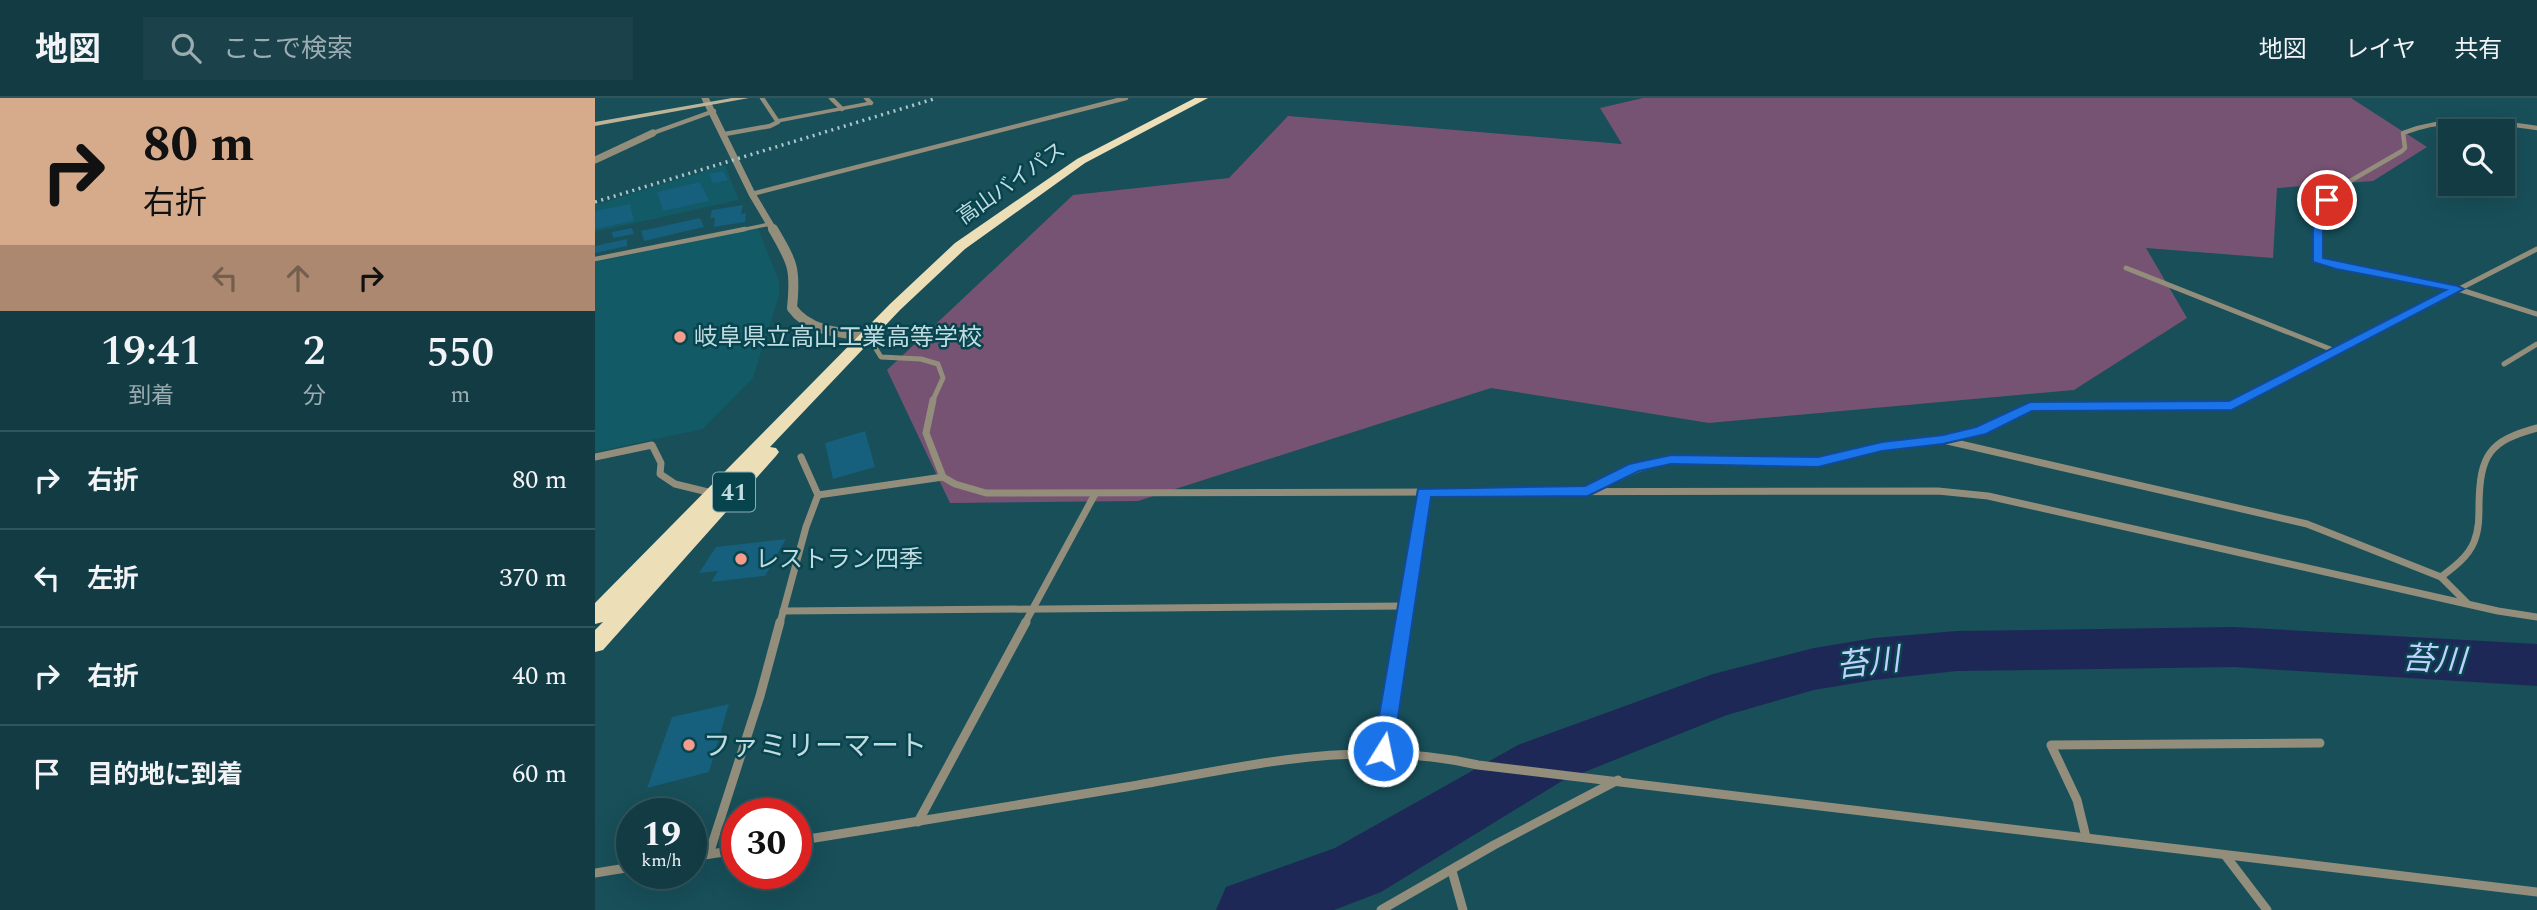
<!DOCTYPE html>
<html lang="ja">
<head>
<meta charset="utf-8">
<style>
  :root { --surface:#123b43; --page:#1b424a; --text:#f1f3f6; --muted:#9cadb2; --line:#31555c }
  body { margin:0; font-family:Spectral,"Noto Sans JP",serif; background:var(--page); color:var(--text); height:100vh; display:flex; flex-direction:column; font-size:26px; white-space:nowrap }
  * { box-sizing:border-box; margin:0 }
  p { font-size:23px; color:var(--muted) }
  .icon { flex:none; width:38px; height:38px; fill:none; stroke:currentColor; stroke-width:2; stroke-linecap:round; stroke-linejoin:round }
  .map { position:relative; flex:1; overflow:hidden }
  .side { display:flex; flex-direction:column; background:var(--surface); width:595px }
  .side>* { flex:none }
  .guide { background:#d6ab8b; color:#111; overflow:hidden }
  .fabs { position:absolute; left:1843px; top:21px; display:grid; gap:14px }
  .fabs a { display:grid; place-items:center; width:77px; height:77px; border-radius:0px; background:var(--surface); box-shadow:0 7px 28px #0002,0 0 0 2px var(--line); font-size:35px }
  .speed { position:absolute; left:21px; top:700px; display:flex; gap:14px; font-size:35px; font-weight:700; text-align:center }
  .speed>* { display:grid; place-content:center; width:91px; height:91px; border-radius:50%; background:var(--surface); box-shadow:0 7px 28px #0002,0 0 0 2px var(--line); line-height:1 }
  .speed small { font-size:18px; font-weight:400 }
  .speed .limit { border:10px solid #d22; background:#fff; color:#111 }
  .pin { position:absolute; display:grid; place-items:center; width:60px; height:60px; color:#fff; margin:-30px; border:4px solid #fff; border-radius:50%; box-shadow:0 2px 7px #0007 }
  .me { position:absolute; width:77px; margin:-38px; rotate:10deg; stroke-linejoin:round; filter:drop-shadow(0 0 5px #0008) }
  .turn { display:flex; align-items:center; gap:24px; height:147px; padding:0 28px; font-size:32px }
  .turn .icon { width:91px; height:91px; stroke-width:2.5 }
  .turn b { display:block; font-size:49px; line-height:60px }
  .lanes { display:flex; align-items:center; height:66px; padding:0 28px; background:#0003; justify-content:center; gap:35px; direction:ltr }
  .lanes .off { opacity:.35 }
  .eta { display:flex; justify-content:space-evenly; align-items:center; height:119px; text-align:center }
  .eta b { font-size:42px; font-weight:600; line-height:49px }
  ul { padding:0; list-style:none }
  li { display:flex; align-items:center; gap:21px; height:98px; padding:0 28px; border-top:2px solid var(--line) }
  li div { flex:1 }
  li b { display:block; font-size:26px }
  li em { font-style:normal }
  header { display:flex; align-items:center; gap:42px; box-sizing:border-box; height:98px; padding:0 35px; background:var(--surface); border-bottom:2px solid var(--line) }
  header strong { font-size:33px }
  nav { display:flex; gap:38px; margin-inline-start:auto; font-size:24px }
  .search { width:490px; height:63px; background:var(--page); display:flex; align-items:center; gap:18px; box-sizing:border-box; padding:0 24px; border-radius:0px; color:var(--muted); font-size:26px }
  main { display:flex; flex:1; min-height:0 }
  .map>svg:first-child { display:block }
</style>
</head>
<body>
<header>
<strong>地図</strong>
<div class="search"><svg class="icon" aria-label="search" viewBox="0 0 24 24"><circle cx="10" cy="10" r="6"/><path d="M15 15l6 6"/></svg>ここで検索</div>
<nav><a>地図</a><a>レイヤ</a><a>共有</a></nav>
</header>
<main>
<section class="side">
<div class="guide">
<div class="turn"><svg class="icon" aria-label="right" viewBox="0 0 24 24"><path d="M7 20v-9h11M14 6l5 5-5 5"/></svg><div><b>80 m</b>右折</div></div>
<div class="lanes"><svg class="icon off" aria-label="left" viewBox="0 0 24 24"><path d="M17 20v-9H6M10 6l-5 5 5 5"/></svg><svg class="icon off" aria-label="ahead" viewBox="0 0 24 24"><path d="M12 20V5M6 11l6-6 6 6"/></svg><svg class="icon" aria-label="right" viewBox="0 0 24 24"><path d="M7 20v-9h11M14 6l5 5-5 5"/></svg></div>
</div>
<div class="eta">
<div><b>19:41</b><p>到着</p></div>
<div><b>2</b><p>分</p></div>
<div><b>550</b><p>m</p></div>
</div>
<ul>
<li><svg class="icon" aria-label="right" viewBox="0 0 24 24"><path d="M7 20v-9h11M14 6l5 5-5 5"/></svg><div><b>右折</b></div><em>80 m</em></li>
<li><svg class="icon" aria-label="left" viewBox="0 0 24 24"><path d="M17 20v-9H6M10 6l-5 5 5 5"/></svg><div><b>左折</b></div><em>370 m</em></li>
<li><svg class="icon" aria-label="right" viewBox="0 0 24 24"><path d="M7 20v-9h11M14 6l5 5-5 5"/></svg><div><b>右折</b></div><em>40 m</em></li>
<li><svg class="icon" aria-label="arrive" viewBox="0 0 24 24"><path d="M6 21V4h12l-3 4 3 4H6"/></svg><div><b>目的地に到着</b></div><em>60 m</em></li>
</ul>
</section>
<div class="map">
<svg width="1942" height="812" viewBox="0 0 1942 812">
  <rect width="100%" height="100%" fill="#184f59"/>
  <g fill="#125a65">
    <path d="M130,67L144,102L0,134V107Z"/>
    <path d="M163,130L184,183V198L158,280L108,331L0,354V164Z"/>
  </g>
  <path fill="#775373" d="M1048,0H1756L1832,49L1778,83L1682,90L1678,160L1551,150L1592,220L1479,292L1114,325L896,290L543,403L355,405L292,272L478,97L634,80L693,18L1027,46L1005,10Z"/>
  <g fill="none" stroke-linecap="round" stroke-linejoin="round">
    <path fill="#1e2856" fill-rule="evenodd" d="M1639,529L1942,546V588L1639,569L1362,573L1279,582L1219,592L1132,617L967,683L786,794L739,812H621L631,789L740,750L923,647L1118,576L1219,550L1279,540L1362,533Z"/>
  </g>
  <g fill="#165f7d">
    <path d="M128,73L133,82L118,85L114,76Z"/>
    <path d="M105,84L114,103L68,113L62,94Z"/>
    <path d="M35,106L39,123L0,131V113Z"/>
    <path d="M148,107L146,116L151,115L150,124L119,129L120,120H115L117,112Z"/>
    <path d="M105,120L109,129L49,143L46,133Z"/>
    <path d="M37,130L39,136L18,140L17,134Z"/>
    <path d="M32,141V148L0,155V148Z"/>
    <path d="M270,333L280,369L238,381L230,345Z"/>
    <path d="M191,441L170,478L116,484L123,473L104,475L121,449Z"/>
    <path d="M134,606L114,674L52,690L77,619Z"/>
  </g>
  <g fill="none" stroke-linecap="round" stroke-linejoin="round">
    <g stroke="#938d7b" stroke-width="3.5">
      <path d="M182,23L276,5"/>
      <path d="M141,133L175,126"/>
    </g>
    <path stroke="#938d7b" stroke-width="4.5" d="M0,161L150,131"/>
    <g stroke="#938d7b" stroke-width="4.5">
      <path d="M236,0L247,11"/>
      <path d="M271,0L276,5"/>
      <path d="M58,35L119,13"/>
      <path d="M130,36L175,28L183,24L167,0"/>
      <path d="M157,96L531,0"/>
      <path d="M1723,133L1736,94L1807,53L1810,50L1808,35C1851,18 1897,23 1942,30"/>
    </g>
    <g stroke="#938d7b" stroke-width="5">
      <path d="M1723,131L1721,159L1741,168L1863,191L1942,216"/>
      <path d="M1531,170L1743,254"/>
      <path d="M273,238L286,259L326,261L343,266L348,280L337,304"/>
      <path d="M1909,266L1942,246"/>
      <path d="M1644,304L1942,151"/>
    </g>
    <g stroke="#938d7b" stroke-width="7">
      <path d="M338,302L331,335L348,379L360,386L391,395L1343,393L1393,398L1903,513L1942,519"/>
      <path d="M1348,342L1712,426L1846,479"/>
      <path d="M0,359L57,347L66,365L65,376L80,386L117,395"/>
      <path d="M997,391L1045,370L1076,362L1223,364L1287,349L1348,341L1385,333L1435,308L1637,307L1647,302"/>
      <path d="M223,397L348,379"/>
      <path d="M1872,505L1846,479C1858,470 1873,459 1879,444C1884,432 1884,419 1884,406C1885,357 1894,343 1942,330"/>
      <path d="M188,513L813,508"/>
      <path d="M185,525L211,429L223,397L206,359"/>
      <path d="M430,525L500,396"/>
      <path d="M808,525L829,395"/>
    </g>
    <g stroke="#938d7b" stroke-width="9">
      <path d="M788,653L809,524"/>
      <path d="M323,724L431,524"/>
      <path d="M1491,739L1482,702L1456,647L1725,645"/>
      <path d="M201,743C311,725 421,708 531,689C651,669 761,639 883,667L1942,794"/>
      <path d="M114,756L165,598L185,524"/>
      <path d="M1630,757L1672,812"/>
      <path d="M96,759L142,752"/>
      <path d="M857,773L868,812"/>
      <path d="M0,775L37,769"/>
      <path d="M786,812L899,747L1023,682"/>
    </g>
    <g stroke="#938d7b" stroke-width="7">
      <path d="M110,0L157,96L179,133"/>
      <path d="M0,62L58,35"/>
    </g>
    <path stroke="#938d7b" stroke-width="10" d="M178,131C198,165 201,171 197,210C214,234 246,235 273,238"/>
    <path fill="#bdb498" fill-rule="evenodd" d="M137,0H154L0,28V24Z"/>
    <path fill="#ecdeb7" fill-rule="evenodd" d="M600,0H613L490,65L370,151L305,212L175,349L181,350L184,354L181,358L8,552L0,554V532L8,524L0,526V505L295,206L360,145L482,61Z"/>
    <path stroke="#a9c8cd" stroke-width="3.5" stroke-dasharray="2 4.5" stroke-linecap="butt" d="M0,104L342,0"/>
  </g>
  <path fill="#1a73e8" stroke="#114b97" stroke-width="2" d="M1728,100L1737,102L1728,130V160L1863,188L1869,191L1637,312L1437,313L1391,336L1348,346L1287,353L1223,369L1076,366L1044,373L993,398L836,399L798,653L795,659L788,662L781,659L778,653L823,391L990,388L1034,366L1076,357L1223,359L1287,344L1348,337L1381,329L1435,304L1634,303L1851,192L1741,171L1718,164V130Z"/>
  <g fill="#f49d8d" stroke="#08444e" stroke-width="2.5">
    <circle cx="85" cy="239" r="7"/>
    <circle cx="146" cy="461" r="7"/>
    <circle cx="94" cy="647" r="7"/>
  </g>
  <g text-anchor="middle" stroke-width="5" stroke-linejoin="round" paint-order="stroke">
    <g font-size="21" fill="#c1dce1" stroke="#08444e">
      <text transform="translate(416 85) rotate(-35)" y="7">高山バイパス</text>
    </g>
    <rect fill="#08444e" stroke="#8aaeb5" stroke-width="2" x="118" y="374.5" width="42" height="39" rx="5"/>
    <g font-size="23" font-weight="bold" fill="#c1dce1">
      <text x="139" y="402">41</text>
    </g>
    <g font-size="24" fill="#c1dce1" stroke="#08444e" text-anchor="start">
      <text x="99" y="247">岐阜県立高山工業高等学校</text>
      <text x="160" y="469">レストラン四季</text>
    </g>
    <g font-size="28" fill="#c1dce1" stroke="#08444e" text-anchor="start">
      <text x="108" y="657">ファミリーマート</text>
    </g>
    <g font-size="32" font-style="italic" fill="#c0cfff" stroke="#08444e">
      <text transform="translate(1839 561) rotate(3)" y="11">苔川</text>
      <text transform="translate(1273 564) rotate(-7)" y="11">苔川</text>
    </g>
  </g>
</svg>
<div class="fabs">
<a><svg class="icon" aria-label="search" viewBox="0 0 24 24"><circle cx="10" cy="10" r="6"/><path d="M15 15l6 6"/></svg></a>
</div>
<div class="speed"><div>19<small>km/h</small></div><div class="limit">30</div></div>
<div class="pin" style="left:1732px;top:102px;background:#d93025"><svg class="icon" aria-label="arrive" viewBox="0 0 24 24"><path d="M6 21V4h12l-3 4 3 4H6"/></svg></div>
<svg class="me" style="left:788px;top:653px" viewBox="-20 -20 40 40"><circle r="17" fill="#1a73e8" stroke="#fff" stroke-width="3"/><path d="M0-11L8 9 0 5-8 9z" fill="#fff"/></svg>
</div>
</main>
</body>
</html>
